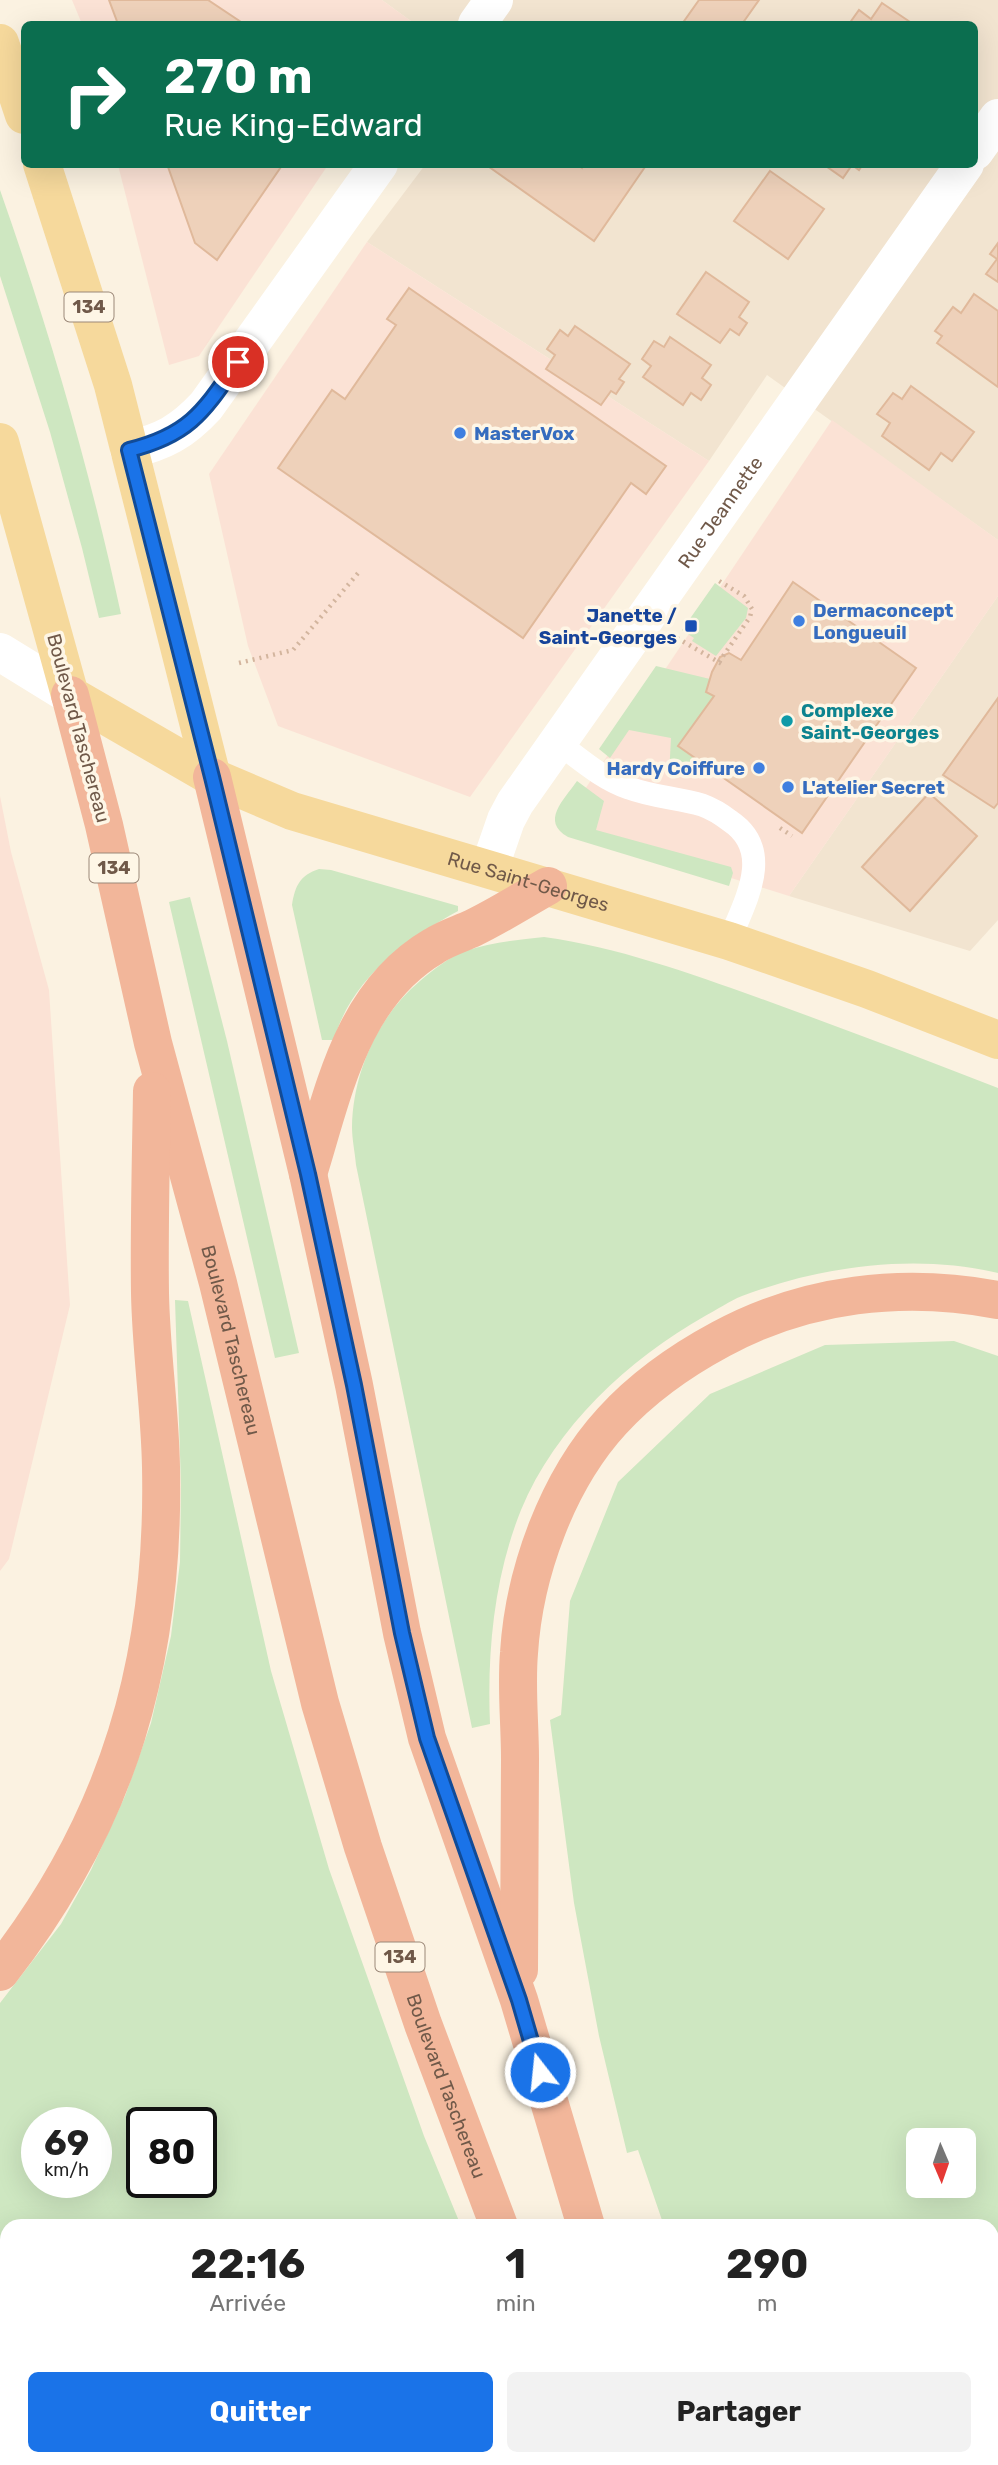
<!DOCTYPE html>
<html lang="fr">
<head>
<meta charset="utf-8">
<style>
  :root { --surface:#fff; --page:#f2f2f2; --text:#222; --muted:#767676; --accent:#1a73e8 }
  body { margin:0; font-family:Rubik,sans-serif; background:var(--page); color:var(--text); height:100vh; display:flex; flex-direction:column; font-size:26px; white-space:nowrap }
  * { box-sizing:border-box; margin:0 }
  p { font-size:23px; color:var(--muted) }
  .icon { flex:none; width:38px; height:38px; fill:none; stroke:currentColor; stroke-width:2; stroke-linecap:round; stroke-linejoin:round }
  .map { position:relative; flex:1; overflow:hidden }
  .side { position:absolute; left:0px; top:2219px; width:999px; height:247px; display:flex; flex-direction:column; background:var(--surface); border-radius:21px 21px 0 0; box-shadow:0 7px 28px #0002 }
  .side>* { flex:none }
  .top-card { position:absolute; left:21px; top:21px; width:957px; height:147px; border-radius:10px; box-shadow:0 7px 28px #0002; background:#0b6e4f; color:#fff; overflow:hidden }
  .needle { width:46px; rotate:178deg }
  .controls { position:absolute; left:906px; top:2128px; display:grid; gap:14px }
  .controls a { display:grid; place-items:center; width:70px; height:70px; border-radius:10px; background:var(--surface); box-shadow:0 7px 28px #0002; font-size:35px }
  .speed { position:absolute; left:21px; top:2107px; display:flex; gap:14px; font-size:35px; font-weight:700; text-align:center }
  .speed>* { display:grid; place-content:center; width:91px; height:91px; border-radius:50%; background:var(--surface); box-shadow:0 7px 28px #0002; line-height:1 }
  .speed small { font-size:18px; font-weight:400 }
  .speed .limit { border:4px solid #111; border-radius:10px; background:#fff; color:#111 }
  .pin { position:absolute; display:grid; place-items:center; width:60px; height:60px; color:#fff; margin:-30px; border:4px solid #fff; border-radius:50%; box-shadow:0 2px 7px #0007 }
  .me { position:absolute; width:77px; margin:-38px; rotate:344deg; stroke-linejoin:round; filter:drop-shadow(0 0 5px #0008) }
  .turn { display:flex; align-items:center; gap:24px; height:147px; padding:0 28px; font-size:32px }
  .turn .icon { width:91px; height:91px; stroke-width:2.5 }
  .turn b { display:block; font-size:49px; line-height:60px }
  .eta { display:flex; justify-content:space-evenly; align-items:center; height:119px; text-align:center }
  .eta b { font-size:42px; font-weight:700; line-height:49px }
  .button { display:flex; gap:14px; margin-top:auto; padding:14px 28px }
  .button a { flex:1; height:80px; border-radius:10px; background:var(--accent); color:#fff; font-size:28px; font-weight:700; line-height:80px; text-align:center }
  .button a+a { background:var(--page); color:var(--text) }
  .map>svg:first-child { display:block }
</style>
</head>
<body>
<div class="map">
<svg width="998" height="2465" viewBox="0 0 998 2465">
  <rect width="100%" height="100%" fill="#fbf2e1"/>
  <g fill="#f2e4d0">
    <path d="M382,0H998V540L767,375L709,461L367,242L425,165L975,164V24H415Z"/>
    <path d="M998,596V920L970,951L789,896Z"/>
  </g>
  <g fill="#fbe2d5">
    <path d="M72,0H382L415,24H82Z"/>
    <path d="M118,165H328L199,356L169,365Z"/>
    <path d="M367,242L709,461L470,797L278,726L248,646L209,474Z"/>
    <path d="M832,420L998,540V596L789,896L561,825Z"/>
    <path d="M0,796L11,852L49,990L70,1305L9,1559L0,1571Z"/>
  </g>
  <g fill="#cee7c1" fill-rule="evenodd">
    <path d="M0,190C49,329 90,470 121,614L99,618L82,548L50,432L0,276Z"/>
    <path d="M715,583L748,608L746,618L716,656L692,641L694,638L682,630Z"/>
    <path d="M656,666L710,679L706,692L714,696L678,746L698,760L684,776L669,775L671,738L629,730L610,758L599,749Z"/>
    <path d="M577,781L604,801L596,830L731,867L733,873L729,886L568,837C540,821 564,800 577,781Z"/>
    <path d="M319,869L331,870L458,906V911C405,940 351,979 334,1040H322L292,905C295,886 300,875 319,869Z"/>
    <path d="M190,897L227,1041L299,1353L275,1358L169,902Z"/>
    <path d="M544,937C617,947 689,973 759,998C839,1027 919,1057 998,1088V1273C915,1253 821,1266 742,1296C729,1301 717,1310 705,1316C628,1360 556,1426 521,1510C494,1577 487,1652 490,1724L472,1728L356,1165C355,1152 352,1140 352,1127C353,1072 378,1016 420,981C433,970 449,957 465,951C491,942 517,940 544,937Z"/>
    <path d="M175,1300L188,1301L271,1671L329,1869L424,2136L461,2226H7V2249H0V2003L61,1924L91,1870L125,1796L151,1723L171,1636L180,1562L181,1485ZM37,2123H96V2182H37ZM142,2123H201V2182H142Z"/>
    <path d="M954,1341L998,1356V2242H992V2226H664L638,2150L627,2153L599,2036L574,1903L550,1720L561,1715L570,1601L618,1482L710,1394L825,1345ZM964,2140V2186H919V2140Z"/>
    <path d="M7,2344V2404H0V2345Z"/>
    <path d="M992,2360H998V2465H757L754,2459H992Z"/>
    <path d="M434,2459H567L570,2465H446Z"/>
  </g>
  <g fill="#eed1ba" stroke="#e0b99b" stroke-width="2">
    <path d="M109,0H208L244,24H118Z"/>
    <path d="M699,0H759L742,24H682Z"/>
    <path d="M882,3L913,24H849L859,10L871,19Z"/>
    <path d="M167,164H283L217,260L195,243Z"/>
    <path d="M485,164H577L582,168L584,164H647L594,241Z"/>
    <path d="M823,164H863L859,170L852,165L843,178Z"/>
    <path d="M770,171L824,209L788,259L734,221Z"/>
    <path d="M998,243V282L986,274L997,259L990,254Z"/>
    <path d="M706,272L749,302L739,317L747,323L739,335L730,329L720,343L677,314Z"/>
    <path d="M409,288L666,466L646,494L631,483L523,638L278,468L332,390L345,399L396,325L387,319Z"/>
    <path d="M974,294L998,311V387L937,343L942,336L935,331L953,307L961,313Z"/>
    <path d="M575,326L630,364L619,379L624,382L616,394L611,391L601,405L546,369L555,355L547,349L560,330L568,336Z"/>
    <path d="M670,337L711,365L702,378L711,385L701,400L691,393L683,405L643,377L651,366L642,359L654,341L664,347Z"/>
    <path d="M911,386L974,432L952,461L941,453L929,470L882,436L890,423L877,414L893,393L902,399Z"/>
    <path d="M793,582L916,668L802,833L678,746L714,696L706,692L712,672L720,657L729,653L741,660Z"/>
    <path d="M998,698V803L994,808L943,775Z"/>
    <path d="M929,793L977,836L910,911L862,867Z"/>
  </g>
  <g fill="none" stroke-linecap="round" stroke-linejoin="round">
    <g stroke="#d3b59e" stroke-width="4.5" stroke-dasharray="2 5" stroke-linecap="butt">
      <path d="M677,638L722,664"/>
      <path d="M719,662L750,617L752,609L744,596L719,581"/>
      <path d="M239,663L293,650L359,572"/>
      <path d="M780,828L792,836"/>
    </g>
    <path stroke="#fff" stroke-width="23" d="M557,742C579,758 602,779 629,788C653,797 678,798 702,805C713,809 721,814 730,821C775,851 745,901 729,941"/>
    <g stroke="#fff" stroke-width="38">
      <path d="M477,24L494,0"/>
      <path d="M975,151L998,118"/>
      <path d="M129,450C163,442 182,432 206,406L379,164"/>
      <path d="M0,652L70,695"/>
      <path id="s1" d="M489,869L506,820L515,803L965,164"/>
    </g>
    <g stroke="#f6d99c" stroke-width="38">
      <path d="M0,43L24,115"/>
      <path d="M42,164L113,385L212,777"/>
      <path id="s2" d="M0,442L70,695L212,777L292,811L729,941L867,989L998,1040"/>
    </g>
    <g stroke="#f2b69a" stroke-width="38">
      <path id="s3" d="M70,695L104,825L153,1043L218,1283L320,1703L363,1847L423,2024L499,2226"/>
      <path d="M212,777L308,1174L354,1385L402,1633L427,1738L519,2000L586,2226"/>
      <path d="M308,1174C334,1090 352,994 434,946C446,938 460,934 473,928C498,916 523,900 548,886"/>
      <path d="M519,1970C519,1900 520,1829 520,1759C520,1723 516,1688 519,1653C524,1573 557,1481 612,1421C643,1387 680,1361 721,1339C806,1293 903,1282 998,1300"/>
      <path d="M0,1972C119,1820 165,1659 161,1467C160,1409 151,1351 150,1293C149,1225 151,1158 152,1091"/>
      <path d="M992,2294H998"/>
      <path d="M0,2303L7,2302"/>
      <path d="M992,2328L998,2329"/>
      <path d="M0,2435L7,2434"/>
      <path d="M360,2459L376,2465"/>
      <path d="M601,2459L604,2465"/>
      <path d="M678,2459L681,2465"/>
    </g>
  </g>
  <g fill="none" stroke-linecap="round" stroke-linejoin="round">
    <g stroke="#114b97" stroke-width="18">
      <path id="route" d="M238,362C204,411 190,435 129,450L212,777L308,1174L354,1385L402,1633L427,1738L519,2000L540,2072"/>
    </g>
    <use href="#route" stroke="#1a73e8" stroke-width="12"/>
  </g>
  <g fill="#3f7fe0" stroke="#fef6e6" stroke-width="2.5">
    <circle cx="460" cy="433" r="7"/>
    <circle cx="799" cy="621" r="7"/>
    <circle cx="759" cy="768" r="7"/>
    <circle cx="788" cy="787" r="7"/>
  </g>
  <rect fill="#1a4fb4" stroke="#fef6e6" stroke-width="2.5" x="684" y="619" width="14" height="14" rx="3.5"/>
  <circle fill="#0f9aa8" stroke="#fef6e6" stroke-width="2.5" cx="787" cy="721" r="7"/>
  <g text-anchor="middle" stroke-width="7" stroke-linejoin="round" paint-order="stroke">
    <g fill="#fef6e6" stroke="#9b8878" stroke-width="2">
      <rect x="64.5" y="292.5" width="49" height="29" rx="5"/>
      <rect x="89.5" y="853.5" width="49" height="29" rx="5"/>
      <rect x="375.5" y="1942.5" width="49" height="29" rx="5"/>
    </g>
    <g font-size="18" font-weight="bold" fill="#705949">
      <text x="89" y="313">134</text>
      <text x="114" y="874">134</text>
      <text x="400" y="1963">134</text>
    </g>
    <g font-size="19" font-weight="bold" fill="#366cbe" stroke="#fef6e6" text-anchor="start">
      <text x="474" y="440">MasterVox</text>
      <text x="813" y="617">Dermaconcept<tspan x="813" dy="22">Longueuil</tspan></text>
      <text x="745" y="775" text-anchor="end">Hardy Coiffure</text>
      <text x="802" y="794">L'atelier Secret</text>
    </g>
    <g font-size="19" fill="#705949" stroke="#fef6e6">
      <text dy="7" stroke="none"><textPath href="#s1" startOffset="427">Rue Jeannette</textPath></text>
      <text transform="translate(79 728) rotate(75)" y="7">Boulevard Taschereau</text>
      <text dy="7" stroke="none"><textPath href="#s2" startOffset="760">Rue Saint-Georges</textPath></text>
      <text dy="7" stroke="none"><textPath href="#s3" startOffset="665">Boulevard Taschereau</textPath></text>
      <text dy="7" stroke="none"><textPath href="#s3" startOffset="1442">Boulevard Taschereau</textPath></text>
    </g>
    <g font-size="19" font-weight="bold" fill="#164399" stroke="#fef6e6" text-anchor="end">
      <text x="677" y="622">Janette /<tspan x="677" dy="22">Saint-Georges</tspan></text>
    </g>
    <g font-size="19" font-weight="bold" fill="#0d838f" stroke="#fef6e6" text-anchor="start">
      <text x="801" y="717">Complexe<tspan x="801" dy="22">Saint-Georges</tspan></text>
    </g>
  </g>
</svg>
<div class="controls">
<a><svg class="needle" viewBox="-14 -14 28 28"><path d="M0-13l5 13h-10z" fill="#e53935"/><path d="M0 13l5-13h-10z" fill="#767676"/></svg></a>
</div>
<div class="speed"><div>69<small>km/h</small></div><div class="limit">80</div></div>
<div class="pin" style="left:238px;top:362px;background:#d93025"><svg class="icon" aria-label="arrive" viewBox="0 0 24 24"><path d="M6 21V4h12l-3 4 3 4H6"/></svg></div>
<svg class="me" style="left:540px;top:2072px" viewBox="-20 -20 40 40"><circle r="17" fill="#1a73e8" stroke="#fff" stroke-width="3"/><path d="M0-11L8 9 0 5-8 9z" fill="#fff"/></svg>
<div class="top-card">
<div class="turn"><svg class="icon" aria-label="right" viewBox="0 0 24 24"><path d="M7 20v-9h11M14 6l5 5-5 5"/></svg><div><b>270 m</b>Rue King-Edward</div></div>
</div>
<section class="side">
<div class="eta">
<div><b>22:16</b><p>Arrivée</p></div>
<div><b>1</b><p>min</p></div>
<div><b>290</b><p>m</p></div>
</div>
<div class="button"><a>Quitter</a><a>Partager</a></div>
</section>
</div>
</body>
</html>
